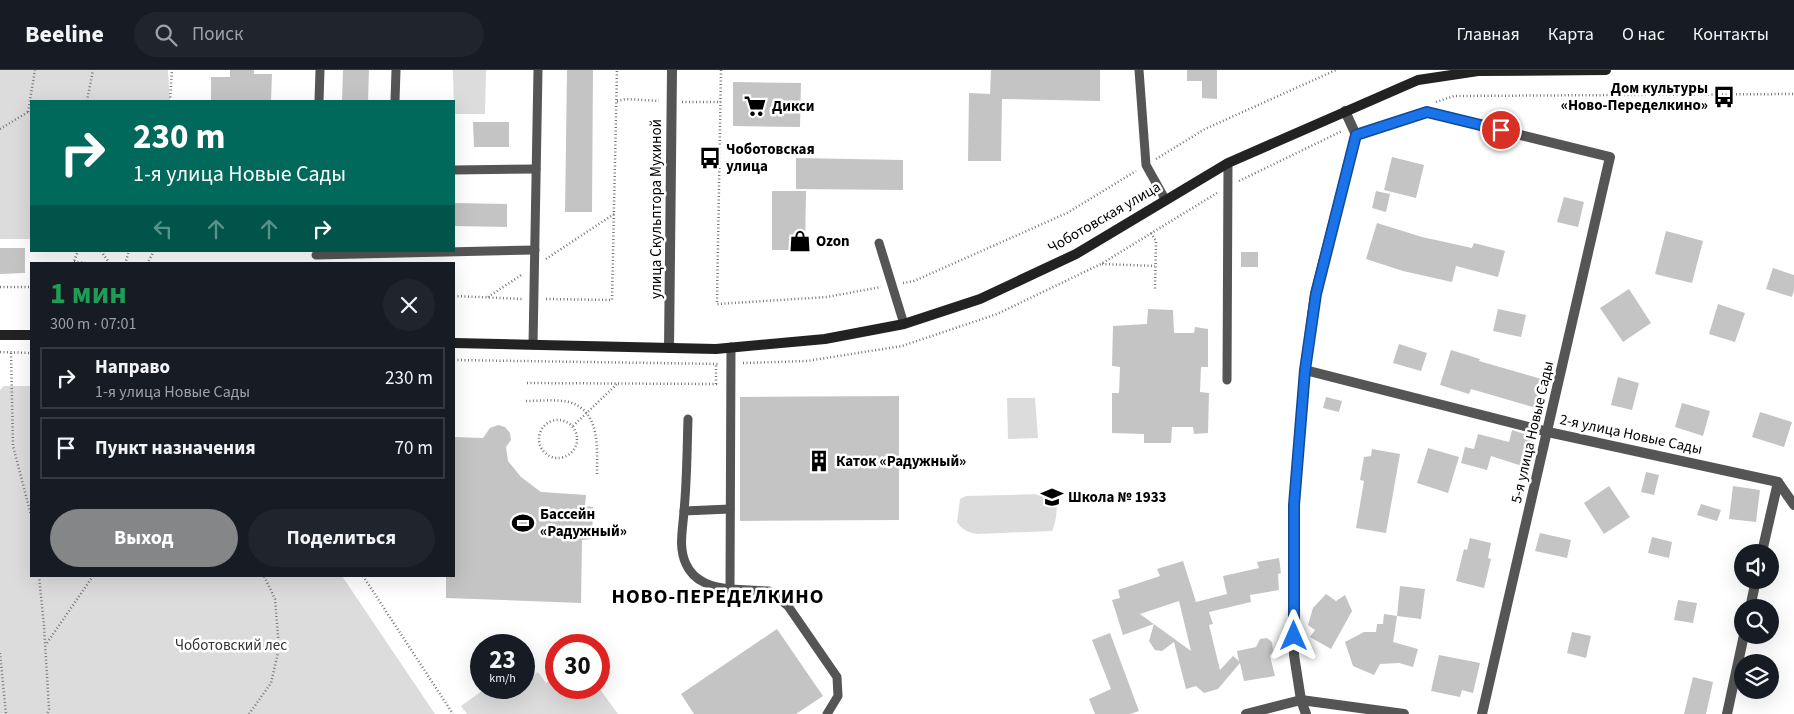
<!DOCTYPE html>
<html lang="ru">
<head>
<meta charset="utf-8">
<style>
  :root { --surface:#171b24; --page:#20242c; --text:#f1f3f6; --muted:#9ea1a6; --line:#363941; --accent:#858687 }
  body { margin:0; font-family:"Source Sans 3",sans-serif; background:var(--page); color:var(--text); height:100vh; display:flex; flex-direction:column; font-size:19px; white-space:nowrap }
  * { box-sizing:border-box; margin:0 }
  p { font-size:16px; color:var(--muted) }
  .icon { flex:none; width:28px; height:28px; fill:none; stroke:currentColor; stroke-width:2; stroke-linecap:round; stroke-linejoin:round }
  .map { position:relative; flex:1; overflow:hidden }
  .sheet { position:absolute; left:30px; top:192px; width:425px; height:315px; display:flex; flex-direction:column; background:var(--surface); border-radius:0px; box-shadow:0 5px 20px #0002 }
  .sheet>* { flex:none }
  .top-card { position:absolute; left:30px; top:30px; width:425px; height:152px; border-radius:0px; box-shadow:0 5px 20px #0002; background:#00695c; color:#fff; overflow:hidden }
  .buttons { position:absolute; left:1734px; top:474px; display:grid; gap:10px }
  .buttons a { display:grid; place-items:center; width:45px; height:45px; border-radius:50%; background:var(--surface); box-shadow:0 5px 20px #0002; font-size:25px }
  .speed { position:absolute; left:470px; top:564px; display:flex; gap:10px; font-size:25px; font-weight:700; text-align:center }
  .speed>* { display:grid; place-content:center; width:65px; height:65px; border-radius:50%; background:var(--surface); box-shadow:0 5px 20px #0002; line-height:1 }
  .speed small { font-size:12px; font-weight:400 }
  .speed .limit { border:8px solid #d22; background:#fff; color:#111 }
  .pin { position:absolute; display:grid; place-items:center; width:42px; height:42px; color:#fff; margin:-21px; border:2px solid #fff; border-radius:50%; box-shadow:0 1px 5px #0007 }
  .me { position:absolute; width:55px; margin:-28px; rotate:0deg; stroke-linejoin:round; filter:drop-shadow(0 0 4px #0008) }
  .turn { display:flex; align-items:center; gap:18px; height:105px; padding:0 20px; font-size:22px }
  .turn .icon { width:65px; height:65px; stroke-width:2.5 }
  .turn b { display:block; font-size:35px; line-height:42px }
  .lanes { display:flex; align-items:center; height:48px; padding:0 20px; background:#0003; justify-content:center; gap:25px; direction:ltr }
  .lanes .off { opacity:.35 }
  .round { display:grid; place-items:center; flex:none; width:52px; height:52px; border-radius:26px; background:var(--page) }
  .headline { display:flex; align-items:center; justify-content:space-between; height:85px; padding:0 20px }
  h1 { font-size:30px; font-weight:700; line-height:38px; color:#1e9e55 }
  .button { display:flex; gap:10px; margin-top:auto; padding:10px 20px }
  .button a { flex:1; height:58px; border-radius:30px; background:var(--accent); color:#fff; font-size:20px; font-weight:700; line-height:58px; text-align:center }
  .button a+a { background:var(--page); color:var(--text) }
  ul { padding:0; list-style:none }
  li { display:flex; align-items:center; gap:15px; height:62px; margin:0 10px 8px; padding:0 10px; border:2px solid var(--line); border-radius:0px }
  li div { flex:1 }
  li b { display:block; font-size:19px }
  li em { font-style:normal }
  header { display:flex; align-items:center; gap:30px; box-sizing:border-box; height:70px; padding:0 25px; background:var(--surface); border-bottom:1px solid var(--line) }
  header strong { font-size:24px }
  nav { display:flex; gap:28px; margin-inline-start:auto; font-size:18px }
  .search { width:350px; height:45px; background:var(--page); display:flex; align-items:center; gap:12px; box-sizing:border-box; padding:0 18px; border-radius:28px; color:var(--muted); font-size:19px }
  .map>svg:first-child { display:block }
</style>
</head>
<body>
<header>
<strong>Beeline</strong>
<div class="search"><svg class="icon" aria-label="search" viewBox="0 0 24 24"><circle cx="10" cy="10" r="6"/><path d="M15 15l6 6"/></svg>Поиск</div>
<nav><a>Главная</a><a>Карта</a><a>О нас</a><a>Контакты</a></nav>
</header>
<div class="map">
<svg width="1794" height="644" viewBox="0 0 1794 644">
  <rect width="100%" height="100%" fill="#fff"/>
  <g fill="#dcdcdc">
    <path d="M0,0H168L170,31H31V169H0Z"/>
    <path d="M453,0H486L485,44H454Z"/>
    <path d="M4,316H31V506H342L435,644H0V320Z"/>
    <path d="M1007,328H1035L1038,368L1008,369Z"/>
    <path d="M1043,424C1047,426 1054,428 1056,433C1058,439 1055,457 1052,461L977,464C968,462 962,460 957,452L960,429L966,426Z"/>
    <path d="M538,602L546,613L556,606V618H599L618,644H467L461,636L486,618H499L505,625L515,618H524V612Z"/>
  </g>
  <g fill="#c4c4c4" fill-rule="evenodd">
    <path d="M230,0H254V4H272L271,31H211V7H230Z"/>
    <path d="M343,0H369L368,31H342Z"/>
    <path d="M567,0H593L592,142H565Z"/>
    <path d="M991,0H1100V31L1002,29L1001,91H968L969,23L990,24Z"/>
    <path d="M1187,0H1217V29L1202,28V11H1187Z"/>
    <path d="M733,12L801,13L800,57L733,56Z"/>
    <path d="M473,52H509V77H474Z"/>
    <path d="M1392,87L1424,95L1416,128L1384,120Z"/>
    <path d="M796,88L903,90V120L796,119Z"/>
    <path d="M772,121H806L805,180H772Z"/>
    <path d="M1376,121L1390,124L1386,142L1372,138Z"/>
    <path d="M1564,127L1584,132L1578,157L1557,152Z"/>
    <path d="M454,133L507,134V157L454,156Z"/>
    <path d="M1377,153L1422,167L1472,178L1474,173L1505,181L1498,207L1456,196L1452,212L1403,201L1366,189Z"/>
    <path d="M1666,161L1703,171L1692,213L1655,204Z"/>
    <path d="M0,178H25V203L0,204Z"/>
    <rect x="1241" y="182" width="17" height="15"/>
    <path d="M1773,198L1794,205V220L1792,227L1766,219Z"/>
    <path d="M1629,219L1651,253L1623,272L1600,238Z"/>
    <path d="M1718,234L1745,243L1735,272L1709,264Z"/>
    <path d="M1148,239L1173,240L1174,263H1194L1195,257L1208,259V297H1201L1200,322L1209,323L1208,363L1194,364L1193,357H1172L1171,373H1144V364L1112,363V323H1119L1120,297L1112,296L1113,256L1147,254Z"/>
    <path d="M1498,239L1526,245L1521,267L1493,261Z"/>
    <path d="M1399,274L1427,283L1421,301L1393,293Z"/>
    <path d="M1451,280L1480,289L1479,291L1545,310L1536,338L1471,319L1469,324L1440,315Z"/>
    <path d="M1618,307L1639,313L1632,340L1611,335Z"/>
    <path d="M899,326V450L740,451V327Z"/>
    <path d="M1326,327L1342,331L1339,342L1323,338Z"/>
    <path d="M1682,333L1710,341L1703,366L1675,357Z"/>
    <path d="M1760,342L1792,352L1784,377L1752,367Z"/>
    <path d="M498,355L505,357L510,363L511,370L506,377L508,391L521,407L541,422L586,425L585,436L593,437L592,469L582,470L581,533L446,528V506H454V367L483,368L490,358Z"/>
    <path d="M1512,360L1534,367L1525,397L1491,386L1487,400L1461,393L1465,377L1474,379L1478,364L1509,372Z"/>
    <path d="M1428,378L1459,387L1448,423L1417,413Z"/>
    <path d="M1372,379L1400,384L1386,463L1356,458L1364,411L1360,410L1364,387L1371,386Z"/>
    <path d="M1646,402L1659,405L1654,425L1641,422Z"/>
    <path d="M1609,416L1630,447L1604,464L1584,433Z"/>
    <path d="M1733,416L1760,420L1756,452L1729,449Z"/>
    <path d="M1701,434L1721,440L1717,451L1697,445Z"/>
    <path d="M1540,463L1571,470L1567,488L1535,481Z"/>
    <path d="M1652,467L1672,472L1669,488L1648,483Z"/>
    <path d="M1470,468L1491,473L1488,488L1491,489L1484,518L1456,511L1464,479L1467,480Z"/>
    <path d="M1279,488L1281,503L1278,504L1279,520L1250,525L1251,532L1209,542L1213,554L1209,555L1220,600L1233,586L1239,591L1237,581L1256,577L1260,569L1267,568L1272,572L1273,581L1270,586L1275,606L1244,611L1240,593L1218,619L1204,623L1196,616L1186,619L1174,572L1162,581L1155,580L1149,571L1154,554L1123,565L1112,530L1120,528L1118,520L1160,506L1157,499L1183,491L1196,532L1227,524L1223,506L1259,498L1257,492ZM1179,531L1191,581L1140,544Z"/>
    <path d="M1400,516L1425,519L1421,549L1397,546Z"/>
    <path d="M1326,524L1336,531L1345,525L1352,541L1331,579L1310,567L1315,560L1308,555L1313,538Z"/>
    <path d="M1678,530L1697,533L1693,553L1674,550Z"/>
    <path d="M1384,544L1397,546L1393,572L1418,579L1413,597L1399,593L1380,594L1374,605L1353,596L1345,572L1364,562H1376L1377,554H1383Z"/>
    <path d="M777,559L823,626L796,644H694L681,624Z"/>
    <path d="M1572,562L1591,566L1586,588L1567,583Z"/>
    <path d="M1110,563L1139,641L1130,644H1095L1089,629L1111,619L1092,570Z"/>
    <path d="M1439,585L1480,593L1473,623L1462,620L1460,627L1431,621Z"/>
    <path d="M1693,607L1713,612L1706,644H1684Z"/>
  </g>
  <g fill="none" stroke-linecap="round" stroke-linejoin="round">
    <g stroke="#777" stroke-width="2.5" stroke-dasharray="1 2.5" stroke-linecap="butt">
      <path d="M721,0L717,234L827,227L881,217"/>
      <path d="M87,31L93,0"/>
      <path d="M170,31L172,0"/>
      <path d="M617,31L626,29L659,31"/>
      <path d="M682,32H721"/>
      <path d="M1436,32L1454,26L1794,24"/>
      <path d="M28,42L35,0"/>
      <path d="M0,59L28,42L31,43"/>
      <path d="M1156,89L1205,59L1336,0"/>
      <path d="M1239,111L1342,61"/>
      <path d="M1151,163L1156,171L1155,220"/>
      <path d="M101,181L110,194"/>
      <path d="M546,189L614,144"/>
      <path d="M74,192L98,194"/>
      <path d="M73,194L78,181"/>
      <path d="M125,194L129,181"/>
      <path d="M147,194L154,181"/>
      <path d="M1102,194L1155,196"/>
      <path d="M903,213L914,211L1067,143L1136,101"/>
      <path d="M0,217H31"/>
      <path d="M454,226L523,229"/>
      <path d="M488,227L523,204"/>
      <path d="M546,229L612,230L617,0"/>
      <path d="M0,282L31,283"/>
      <path d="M11,283L13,376L31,445"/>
      <path d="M454,290L720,294"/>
      <path d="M743,293L807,291L902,276L997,244L1101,194L1217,123"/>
      <path d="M527,313L716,314V294"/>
      <path d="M526,331C540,331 555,329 569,332C601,341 597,379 597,405"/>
      <circle cx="558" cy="369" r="19"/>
      <path d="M573,356L617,314"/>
      <path d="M39,506L44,556L49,639L47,644"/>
      <path d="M363,506L453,644"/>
      <path d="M47,573L93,506"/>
      <path d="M0,583L6,644"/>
      <path d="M249,644L271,613L279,578L275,529L264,506"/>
    </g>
    <g stroke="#555" stroke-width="9">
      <path d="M1139,0L1146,95L1165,129"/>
      <path d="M319,31L320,0"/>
      <path d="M395,31L396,0"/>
      <path d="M454,100L536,99"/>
      <path d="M879,173L904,254"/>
      <path d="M316,185L535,180"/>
      <path d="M533,275L538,0"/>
      <path d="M731,277L730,519L769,521L788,536L837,607L838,626L827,644"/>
      <path d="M1227,310L1228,93"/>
      <path d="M688,349C687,379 687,410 684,441C683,459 678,477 686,494C694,512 712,517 730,519"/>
      <path d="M684,441L730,439"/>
    </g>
    <g stroke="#555" stroke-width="10">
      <path d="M1356,65L1427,42L1610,87L1482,644"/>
      <path d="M1305,300L1548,362L1778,412L1794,435"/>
      <path d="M1762,482L1778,412"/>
      <path d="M1750,538L1756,510"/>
      <path d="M1246,644L1301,630L1404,644"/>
      <path d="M1306,644L1301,630L1294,585V435L1305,300L1315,224L1356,65L1345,41"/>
      <path d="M1727,644L1744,565"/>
    </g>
    <path stroke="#555" stroke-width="10" d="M669,278L672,0"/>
    <g stroke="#222" stroke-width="10">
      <path d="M0,265H31"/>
      <path d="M454,273L716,279L825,269L904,254L980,229L1076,184L1228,93L1418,10L1478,1L1606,0"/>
    </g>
  </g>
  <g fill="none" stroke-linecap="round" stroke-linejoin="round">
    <g stroke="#114b97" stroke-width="12">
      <path id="route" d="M1294,566V435L1305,300L1316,224L1356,65L1427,42L1501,60"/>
    </g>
    <use href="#route" stroke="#1a73e8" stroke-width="9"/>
  </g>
  <defs>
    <g id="bus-bare" transform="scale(1.725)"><path d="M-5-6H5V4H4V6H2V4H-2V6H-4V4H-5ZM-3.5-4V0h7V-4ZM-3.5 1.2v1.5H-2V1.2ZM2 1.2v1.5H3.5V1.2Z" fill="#000" stroke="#fff" stroke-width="2.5" paint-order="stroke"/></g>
    <g id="supermarket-bare" transform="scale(1.725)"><path d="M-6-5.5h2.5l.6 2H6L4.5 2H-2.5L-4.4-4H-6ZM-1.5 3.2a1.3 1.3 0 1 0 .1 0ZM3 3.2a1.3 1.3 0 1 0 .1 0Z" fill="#000" stroke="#fff" stroke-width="2.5" paint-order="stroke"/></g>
    <g id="shop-bare" transform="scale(1.725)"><path d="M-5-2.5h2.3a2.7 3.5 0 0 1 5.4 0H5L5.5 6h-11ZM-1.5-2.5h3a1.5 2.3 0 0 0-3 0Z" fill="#000" stroke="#fff" stroke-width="2.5" paint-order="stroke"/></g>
    <g id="building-bare" transform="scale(1.725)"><path d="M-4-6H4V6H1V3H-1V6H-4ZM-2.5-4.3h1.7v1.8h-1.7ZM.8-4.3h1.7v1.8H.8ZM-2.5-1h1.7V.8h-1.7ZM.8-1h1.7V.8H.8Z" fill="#000" stroke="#fff" stroke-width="2.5" paint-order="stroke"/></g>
    <g id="school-bare" transform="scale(1.725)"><path d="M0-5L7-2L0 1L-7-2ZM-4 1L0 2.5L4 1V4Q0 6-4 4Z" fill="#000" stroke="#fff" stroke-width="2.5" paint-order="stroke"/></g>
    <g id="stadium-bare" transform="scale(1.725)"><path d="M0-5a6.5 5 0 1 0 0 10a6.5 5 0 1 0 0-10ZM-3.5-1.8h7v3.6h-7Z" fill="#000" stroke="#fff" stroke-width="2.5" paint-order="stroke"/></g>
  </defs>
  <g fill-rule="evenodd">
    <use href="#bus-bare" x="1724" y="27"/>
    <use href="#supermarket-bare" x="755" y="36"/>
    <use href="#bus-bare" x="710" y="88"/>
    <use href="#shop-bare" x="800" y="171"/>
    <use href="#building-bare" x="819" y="391"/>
    <use href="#school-bare" x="1052" y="427"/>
    <use href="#stadium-bare" x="523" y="453"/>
  </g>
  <g text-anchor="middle" stroke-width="5" stroke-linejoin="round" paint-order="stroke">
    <g font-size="15" font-weight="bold" fill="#000" stroke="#fff" text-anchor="start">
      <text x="1708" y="23" text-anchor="end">Дом культуры<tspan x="1708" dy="17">«Ново-Переделкино»</tspan></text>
      <text x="772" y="41">Дикси</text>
      <text x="726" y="84">Чоботовская<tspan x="726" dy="17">улица</tspan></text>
      <text x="816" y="176">Ozon</text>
      <text x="836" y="396">Каток «Радужный»</text>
      <text x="1068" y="432">Школа № 1933</text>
      <text x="540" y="449">Бассейн<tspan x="540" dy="17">«Радужный»</tspan></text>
    </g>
    <g font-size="15" fill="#000" stroke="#fff">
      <text transform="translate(656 139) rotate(-90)" y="5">улица Скульптора Мухиной</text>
      <text transform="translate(1104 147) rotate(-30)" y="5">Чоботовская улица</text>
      <text transform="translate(1532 362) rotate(-77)" y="5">5-я улица Новые Сады</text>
      <text transform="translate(1631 364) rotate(12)" y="5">2-я улица Новые Сады</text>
    </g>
    <g font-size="15" fill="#333" stroke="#fff">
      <text x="231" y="580">Чоботовский лес</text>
    </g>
    <g font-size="20" font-weight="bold" letter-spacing="1" fill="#000" stroke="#fff">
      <text x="718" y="533">НОВО-ПЕРЕДЕЛКИНО</text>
    </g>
  </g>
</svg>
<div class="buttons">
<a><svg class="icon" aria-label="sound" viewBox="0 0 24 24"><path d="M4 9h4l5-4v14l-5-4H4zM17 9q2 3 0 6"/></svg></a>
<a><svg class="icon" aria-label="search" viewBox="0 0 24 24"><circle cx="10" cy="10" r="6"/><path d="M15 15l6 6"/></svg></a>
<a><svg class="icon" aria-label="layers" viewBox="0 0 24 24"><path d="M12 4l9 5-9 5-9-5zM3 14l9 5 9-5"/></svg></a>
</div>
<div class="speed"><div>23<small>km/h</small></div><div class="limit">30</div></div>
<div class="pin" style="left:1501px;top:60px;background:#d93025"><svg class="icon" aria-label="arrive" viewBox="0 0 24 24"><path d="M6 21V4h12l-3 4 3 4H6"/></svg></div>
<svg class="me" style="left:1294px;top:566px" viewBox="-20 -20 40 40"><path d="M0-17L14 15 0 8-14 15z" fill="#1a73e8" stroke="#fff" stroke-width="4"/></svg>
<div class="top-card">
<div class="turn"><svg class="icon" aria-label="right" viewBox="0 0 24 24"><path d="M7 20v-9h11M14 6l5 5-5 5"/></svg><div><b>230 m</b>1-я улица Новые Сады</div></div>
<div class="lanes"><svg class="icon off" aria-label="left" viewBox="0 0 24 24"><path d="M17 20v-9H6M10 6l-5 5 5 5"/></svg><svg class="icon off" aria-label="ahead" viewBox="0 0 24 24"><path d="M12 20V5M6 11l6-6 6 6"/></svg><svg class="icon off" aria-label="ahead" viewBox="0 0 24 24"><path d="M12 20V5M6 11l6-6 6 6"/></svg><svg class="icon" aria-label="right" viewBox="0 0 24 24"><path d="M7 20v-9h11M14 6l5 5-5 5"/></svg></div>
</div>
<section class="sheet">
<div class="headline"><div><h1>1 мин</h1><p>300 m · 07:01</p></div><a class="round"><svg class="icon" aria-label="close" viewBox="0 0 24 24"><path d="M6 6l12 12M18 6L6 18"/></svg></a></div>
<ul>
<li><svg class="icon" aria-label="right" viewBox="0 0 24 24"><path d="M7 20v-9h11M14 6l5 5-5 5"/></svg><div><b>Направо</b><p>1-я улица Новые Сады</p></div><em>230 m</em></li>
<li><svg class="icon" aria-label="arrive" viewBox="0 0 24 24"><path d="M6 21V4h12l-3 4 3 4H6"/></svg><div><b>Пункт назначения</b></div><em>70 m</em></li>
</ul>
<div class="button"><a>Выход</a><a>Поделиться</a></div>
</section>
</div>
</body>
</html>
